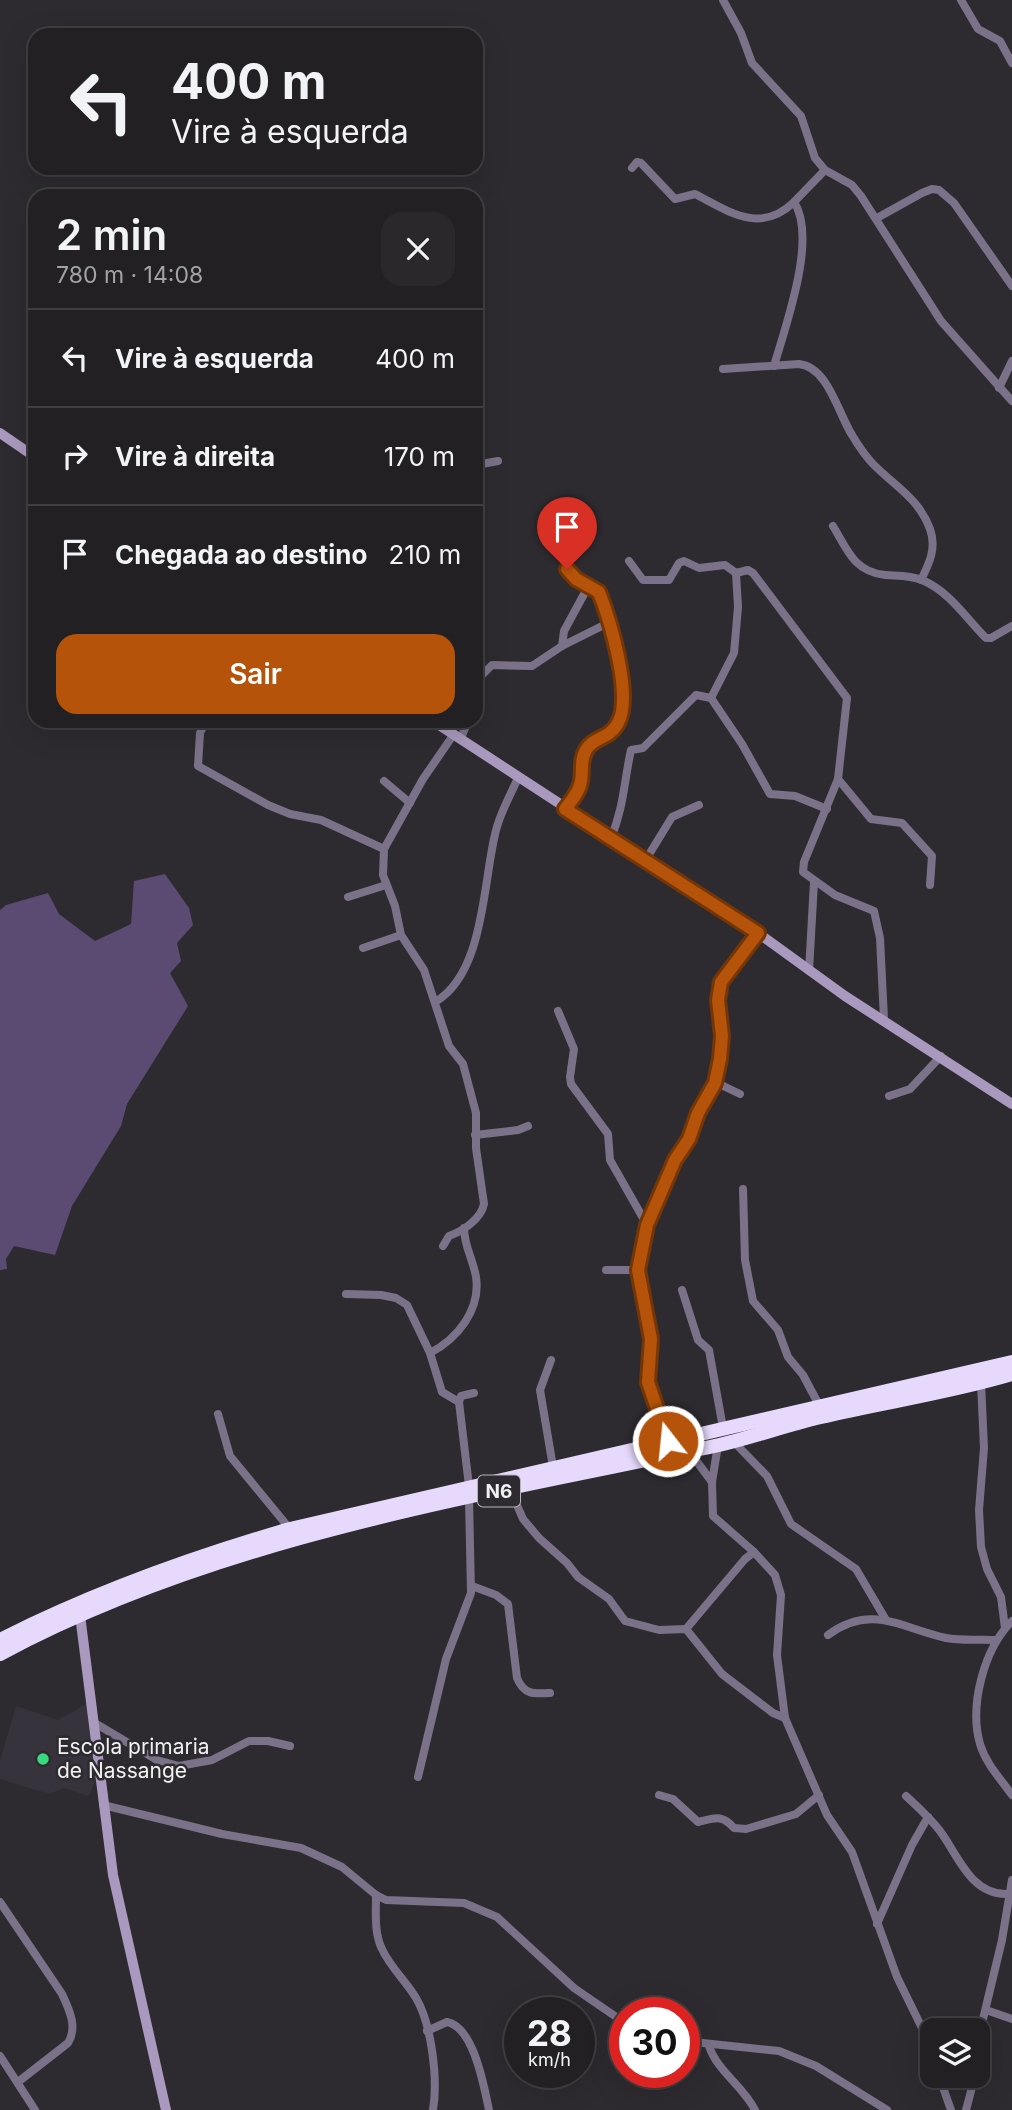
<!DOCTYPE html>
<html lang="pt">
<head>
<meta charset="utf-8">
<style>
  :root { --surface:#222023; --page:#2a282b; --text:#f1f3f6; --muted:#a2a3a6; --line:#3f3e41; --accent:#b45309 }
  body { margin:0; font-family:Inter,sans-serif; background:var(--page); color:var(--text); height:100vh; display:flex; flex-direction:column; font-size:26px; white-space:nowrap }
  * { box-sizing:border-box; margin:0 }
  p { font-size:23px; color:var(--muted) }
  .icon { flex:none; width:38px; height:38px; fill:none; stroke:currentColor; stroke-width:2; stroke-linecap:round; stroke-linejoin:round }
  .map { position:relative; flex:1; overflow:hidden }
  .sheet { position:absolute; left:28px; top:189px; width:455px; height:539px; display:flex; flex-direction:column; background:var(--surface); border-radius:21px; box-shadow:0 7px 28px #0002,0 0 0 2px var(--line) }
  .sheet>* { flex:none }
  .top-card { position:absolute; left:28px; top:28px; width:455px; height:147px; border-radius:21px; box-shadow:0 7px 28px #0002,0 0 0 2px var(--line); background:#222023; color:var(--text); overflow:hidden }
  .fabs { position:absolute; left:920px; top:2018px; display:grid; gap:14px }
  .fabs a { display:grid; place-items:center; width:70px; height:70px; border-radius:14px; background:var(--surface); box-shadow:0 7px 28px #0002,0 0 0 2px var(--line); font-size:35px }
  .speed { position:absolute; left:504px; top:1997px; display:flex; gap:14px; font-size:35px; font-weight:700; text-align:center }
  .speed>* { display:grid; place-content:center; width:91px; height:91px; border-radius:50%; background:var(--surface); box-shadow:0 7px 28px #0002,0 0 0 2px var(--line); line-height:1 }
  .speed small { font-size:18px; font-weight:400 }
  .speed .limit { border:10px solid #d22; background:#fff; color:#111 }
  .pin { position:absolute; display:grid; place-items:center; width:60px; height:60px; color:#fff; margin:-72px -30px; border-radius:50% 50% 50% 0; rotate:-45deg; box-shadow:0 0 7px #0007 }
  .pin .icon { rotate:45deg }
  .me { position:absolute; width:77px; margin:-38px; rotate:344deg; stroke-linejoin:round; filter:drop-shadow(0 0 5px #0008) }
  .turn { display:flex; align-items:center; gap:24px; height:147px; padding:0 28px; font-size:32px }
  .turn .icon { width:91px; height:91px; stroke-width:2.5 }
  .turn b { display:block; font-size:49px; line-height:60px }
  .round { display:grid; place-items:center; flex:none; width:74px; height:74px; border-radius:21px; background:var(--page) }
  .overview { display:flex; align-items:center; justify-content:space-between; height:119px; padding:0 28px }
  h1 { font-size:42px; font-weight:600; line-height:52px }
  .cta { display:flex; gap:14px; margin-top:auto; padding:14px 28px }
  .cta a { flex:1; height:80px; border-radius:21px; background:var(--accent); color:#fff; font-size:28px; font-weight:600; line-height:80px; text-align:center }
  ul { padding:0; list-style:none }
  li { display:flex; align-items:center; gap:21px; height:98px; padding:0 28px; border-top:2px solid var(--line) }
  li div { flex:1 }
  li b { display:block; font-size:26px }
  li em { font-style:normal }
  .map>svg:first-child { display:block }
</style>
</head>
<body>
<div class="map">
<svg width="1012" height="2110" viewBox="0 0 1012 2110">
  <rect width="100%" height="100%" fill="#2d2b2f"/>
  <path fill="#37333c" d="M88,1703L97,1776L89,1796L64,1788L49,1794L0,1779V1761L16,1706L58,1720Z"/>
  <path fill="#5b4a72" d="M165,874L189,908L193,925L177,943L181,961L170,973L188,1006L127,1104L121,1126L72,1206L55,1255L14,1246L6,1259L7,1269L0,1270V910L6,905L48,893L59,914L95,941L131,924L134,881Z"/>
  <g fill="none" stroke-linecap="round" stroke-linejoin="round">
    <g stroke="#7b7289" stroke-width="8">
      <path d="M723,0L741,33L752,63L801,116L815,158L825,170L852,185L861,196L941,321L1012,401"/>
      <path d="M961,0L978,29L1000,41L1012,63"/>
      <path d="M632,168L637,162L641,163L675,199L695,194C728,211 760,235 794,202"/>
      <path d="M877,218L922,193L932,189L939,190L954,203L1012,286"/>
      <path d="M774,366C785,327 818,238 794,202L825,170"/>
      <path d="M723,369L799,364C828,367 838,413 852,435C858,445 865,456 874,465C896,487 919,499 930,529C937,548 929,564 921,580"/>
      <path d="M999,388L1012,361"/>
      <path d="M476,465L498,461"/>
      <path d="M833,526C847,549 854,572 885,575C898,576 909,575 922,580C950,592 965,617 986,638H991L1012,626"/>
      <path d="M555,539L566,552L569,575L599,591C610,620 633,695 618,723C609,740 594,736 586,750C580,760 583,770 581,781C580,791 571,801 565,809"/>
      <path d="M629,561L643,580H669L679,563L684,561L699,568L725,565L736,573L738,607L734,653L711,698"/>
      <path d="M736,573L748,570L753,573L847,698L838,779L804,862L803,872L835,895L874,911L880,938L884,1019"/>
      <path d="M562,646L564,631L589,585"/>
      <path d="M476,654V659"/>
      <path d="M476,681L492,665L532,666L562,646L610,622"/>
      <path d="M206,721L200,733L198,766L268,805L290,814L321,820L384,849"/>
      <path d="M461,738L468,721"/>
      <path d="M838,779L871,819L902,823L932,856L930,885"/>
      <path d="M384,781L410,803"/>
      <path d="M611,838C624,807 624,781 631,750L643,748L696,695L711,698L742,744L770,794L795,796L827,809"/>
      <path d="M645,861L672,817L699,805"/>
      <path d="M348,897L386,885"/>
      <path d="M363,948L401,935"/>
      <path d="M809,971L814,882"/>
      <path d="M435,1002C483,974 483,888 494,839C498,817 509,798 518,778"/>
      <path d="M558,1011L574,1049L570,1077L571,1084L608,1134L610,1160L647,1225L638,1270H606"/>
      <path d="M740,1094L715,1082L721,1059L718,1001L721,982L758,933"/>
      <path d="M889,1096L910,1089L941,1056"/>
      <path d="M475,1135L518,1130L528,1126"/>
      <path d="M743,1189L745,1260L753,1301L778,1330L788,1357L803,1375L819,1405"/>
      <path d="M647,1225L675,1160L689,1139L698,1113L715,1082"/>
      <path d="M443,1246L449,1236C463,1231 481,1219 484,1204L476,1148V1113L463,1064L449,1046L424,970L401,935L395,906L383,875L384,849L423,779L454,734"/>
      <path d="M638,1270L651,1339L648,1382L668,1441"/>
      <path d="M682,1290L698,1340L709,1350L723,1428"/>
      <path d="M346,1294L381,1295L396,1298L407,1305L430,1353L442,1392L459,1402"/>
      <path d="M430,1353C457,1339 481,1310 476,1277C473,1259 464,1246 464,1228"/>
      <path d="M551,1360L540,1390L553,1467"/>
      <path d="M981,1383L984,1448L979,1510L981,1547L987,1569L1001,1597L1005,1628"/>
      <path d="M218,1414L230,1456L290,1529"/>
      <path d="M733,1441L767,1476L791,1524L856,1569L886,1620"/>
      <path d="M718,1445L712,1482L713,1516L754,1552L775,1575L781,1595L777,1655L785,1718L827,1815L852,1852L897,1977L923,2030L933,2060"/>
      <path d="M689,1451L712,1482"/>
      <path d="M469,1486L459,1402L461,1396L474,1393"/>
      <path d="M510,1489L523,1519L539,1538L567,1563L578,1577L609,1599L625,1621L659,1630L686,1629L722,1674L773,1713L785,1718"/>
      <path d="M472,1586L496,1595L508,1604L517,1678C524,1695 534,1694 550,1693"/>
      <path d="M1012,1621C984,1649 969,1705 980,1744C986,1764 1000,1778 1012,1795"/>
      <path d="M686,1629L745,1559L754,1552"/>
      <path d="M828,1635C871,1603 901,1628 946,1638C962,1641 979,1639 995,1640"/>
      <path d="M93,1722L157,1760L179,1766L212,1760L249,1741H268L290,1746"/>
      <path d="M418,1777L446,1659L471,1593L469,1498"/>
      <path d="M659,1795L673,1799L698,1822C715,1818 722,1814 734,1828L746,1829L796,1814L819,1795"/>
      <path d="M906,1796C918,1807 930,1818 940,1831C958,1855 971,1896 1008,1894"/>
      <path d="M103,1805L222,1834L301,1848L342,1867L376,1895L386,1900L464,1903L497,1917L574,1988L625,2023"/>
      <path d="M376,1895C376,1913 374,1933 382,1949C390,1967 406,1981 416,1998C432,2025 438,2080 433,2110"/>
      <path d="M0,1902L62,1994C69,2009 78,2027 68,2043L18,2082"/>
      <path d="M877,1924L912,1845L928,1817"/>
      <path d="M986,2010L1012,2019"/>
      <path d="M427,2031L447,2022C474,2027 484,2087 489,2110"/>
      <path d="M978,2040L1002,1940L1012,1880"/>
      <path d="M684,2041L779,2051L816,2066L887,2110"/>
      <path d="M709,2046C717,2071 743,2086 755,2110"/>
      <path d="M0,2056L35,2110"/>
      <path d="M939,2076L951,2110"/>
      <path d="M966,2110L975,2076"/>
    </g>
    <g stroke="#a999be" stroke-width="10">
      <path d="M0,433L35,457"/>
      <path d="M433,721L758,933L845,996L1012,1104"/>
      <path d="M80,1615L113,1875L166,2110"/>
    </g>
    <g stroke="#e7d9fb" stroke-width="14">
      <path d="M0,1640C93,1593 190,1558 290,1529L1012,1362"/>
      <path d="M0,1654C220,1536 477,1496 719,1445C753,1437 787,1425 821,1417C884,1402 949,1393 1012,1374"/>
    </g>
  </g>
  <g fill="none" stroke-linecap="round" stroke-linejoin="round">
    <g stroke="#753606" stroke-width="18">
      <path id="route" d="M567,569L576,579L599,592C610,620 633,696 618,723C609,740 594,736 586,750C580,760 583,770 581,781C580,791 571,801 565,809L758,933L721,982L718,1000L722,1036L720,1059L715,1083L698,1113L689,1139L675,1160L647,1225L638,1270L651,1339L648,1382L668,1441"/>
    </g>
    <use href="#route" stroke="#b45309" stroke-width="12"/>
  </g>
  <circle fill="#39d87f" stroke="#2d2b2f" stroke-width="2.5" cx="43" cy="1759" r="7"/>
  <g text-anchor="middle" stroke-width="5" stroke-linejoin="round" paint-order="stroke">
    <rect fill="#2d2b2f" stroke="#b6b5b8" stroke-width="2" x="478" y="1475.5" width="42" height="31" rx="5"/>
    <g font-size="19" font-weight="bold" fill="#f1f0f2">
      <text x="499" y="1498">N6</text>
    </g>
    <g font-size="21" fill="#f1f0f2" stroke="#2d2b2f" text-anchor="start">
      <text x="57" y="1754">Escola primaria<tspan x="57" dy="24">de Nassange</tspan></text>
    </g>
  </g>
</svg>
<div class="fabs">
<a><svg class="icon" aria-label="layers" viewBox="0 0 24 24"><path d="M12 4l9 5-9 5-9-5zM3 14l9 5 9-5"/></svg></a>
</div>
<div class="speed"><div>28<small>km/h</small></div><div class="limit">30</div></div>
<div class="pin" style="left:567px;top:569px;background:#d93025"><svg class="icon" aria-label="arrive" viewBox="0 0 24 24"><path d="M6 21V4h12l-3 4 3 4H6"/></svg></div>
<svg class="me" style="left:668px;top:1441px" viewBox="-20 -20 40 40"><circle r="17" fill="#b45309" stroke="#fff" stroke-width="3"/><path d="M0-11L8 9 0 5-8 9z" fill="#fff"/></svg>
<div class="top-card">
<div class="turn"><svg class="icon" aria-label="left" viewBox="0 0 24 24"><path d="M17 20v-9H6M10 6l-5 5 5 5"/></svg><div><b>400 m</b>Vire à esquerda</div></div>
</div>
<section class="sheet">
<div class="overview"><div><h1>2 min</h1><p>780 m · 14:08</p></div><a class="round"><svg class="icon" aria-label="close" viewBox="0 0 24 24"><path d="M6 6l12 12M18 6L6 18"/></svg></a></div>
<ul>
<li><svg class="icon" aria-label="left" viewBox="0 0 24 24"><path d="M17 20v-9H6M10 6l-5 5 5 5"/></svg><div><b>Vire à esquerda</b></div><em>400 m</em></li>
<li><svg class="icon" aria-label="right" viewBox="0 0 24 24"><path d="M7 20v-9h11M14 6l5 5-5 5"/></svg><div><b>Vire à direita</b></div><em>170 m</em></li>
<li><svg class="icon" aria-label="arrive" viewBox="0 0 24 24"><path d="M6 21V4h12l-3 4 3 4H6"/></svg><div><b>Chegada ao destino</b></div><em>210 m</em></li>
</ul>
<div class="cta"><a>Sair</a></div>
</section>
</div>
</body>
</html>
